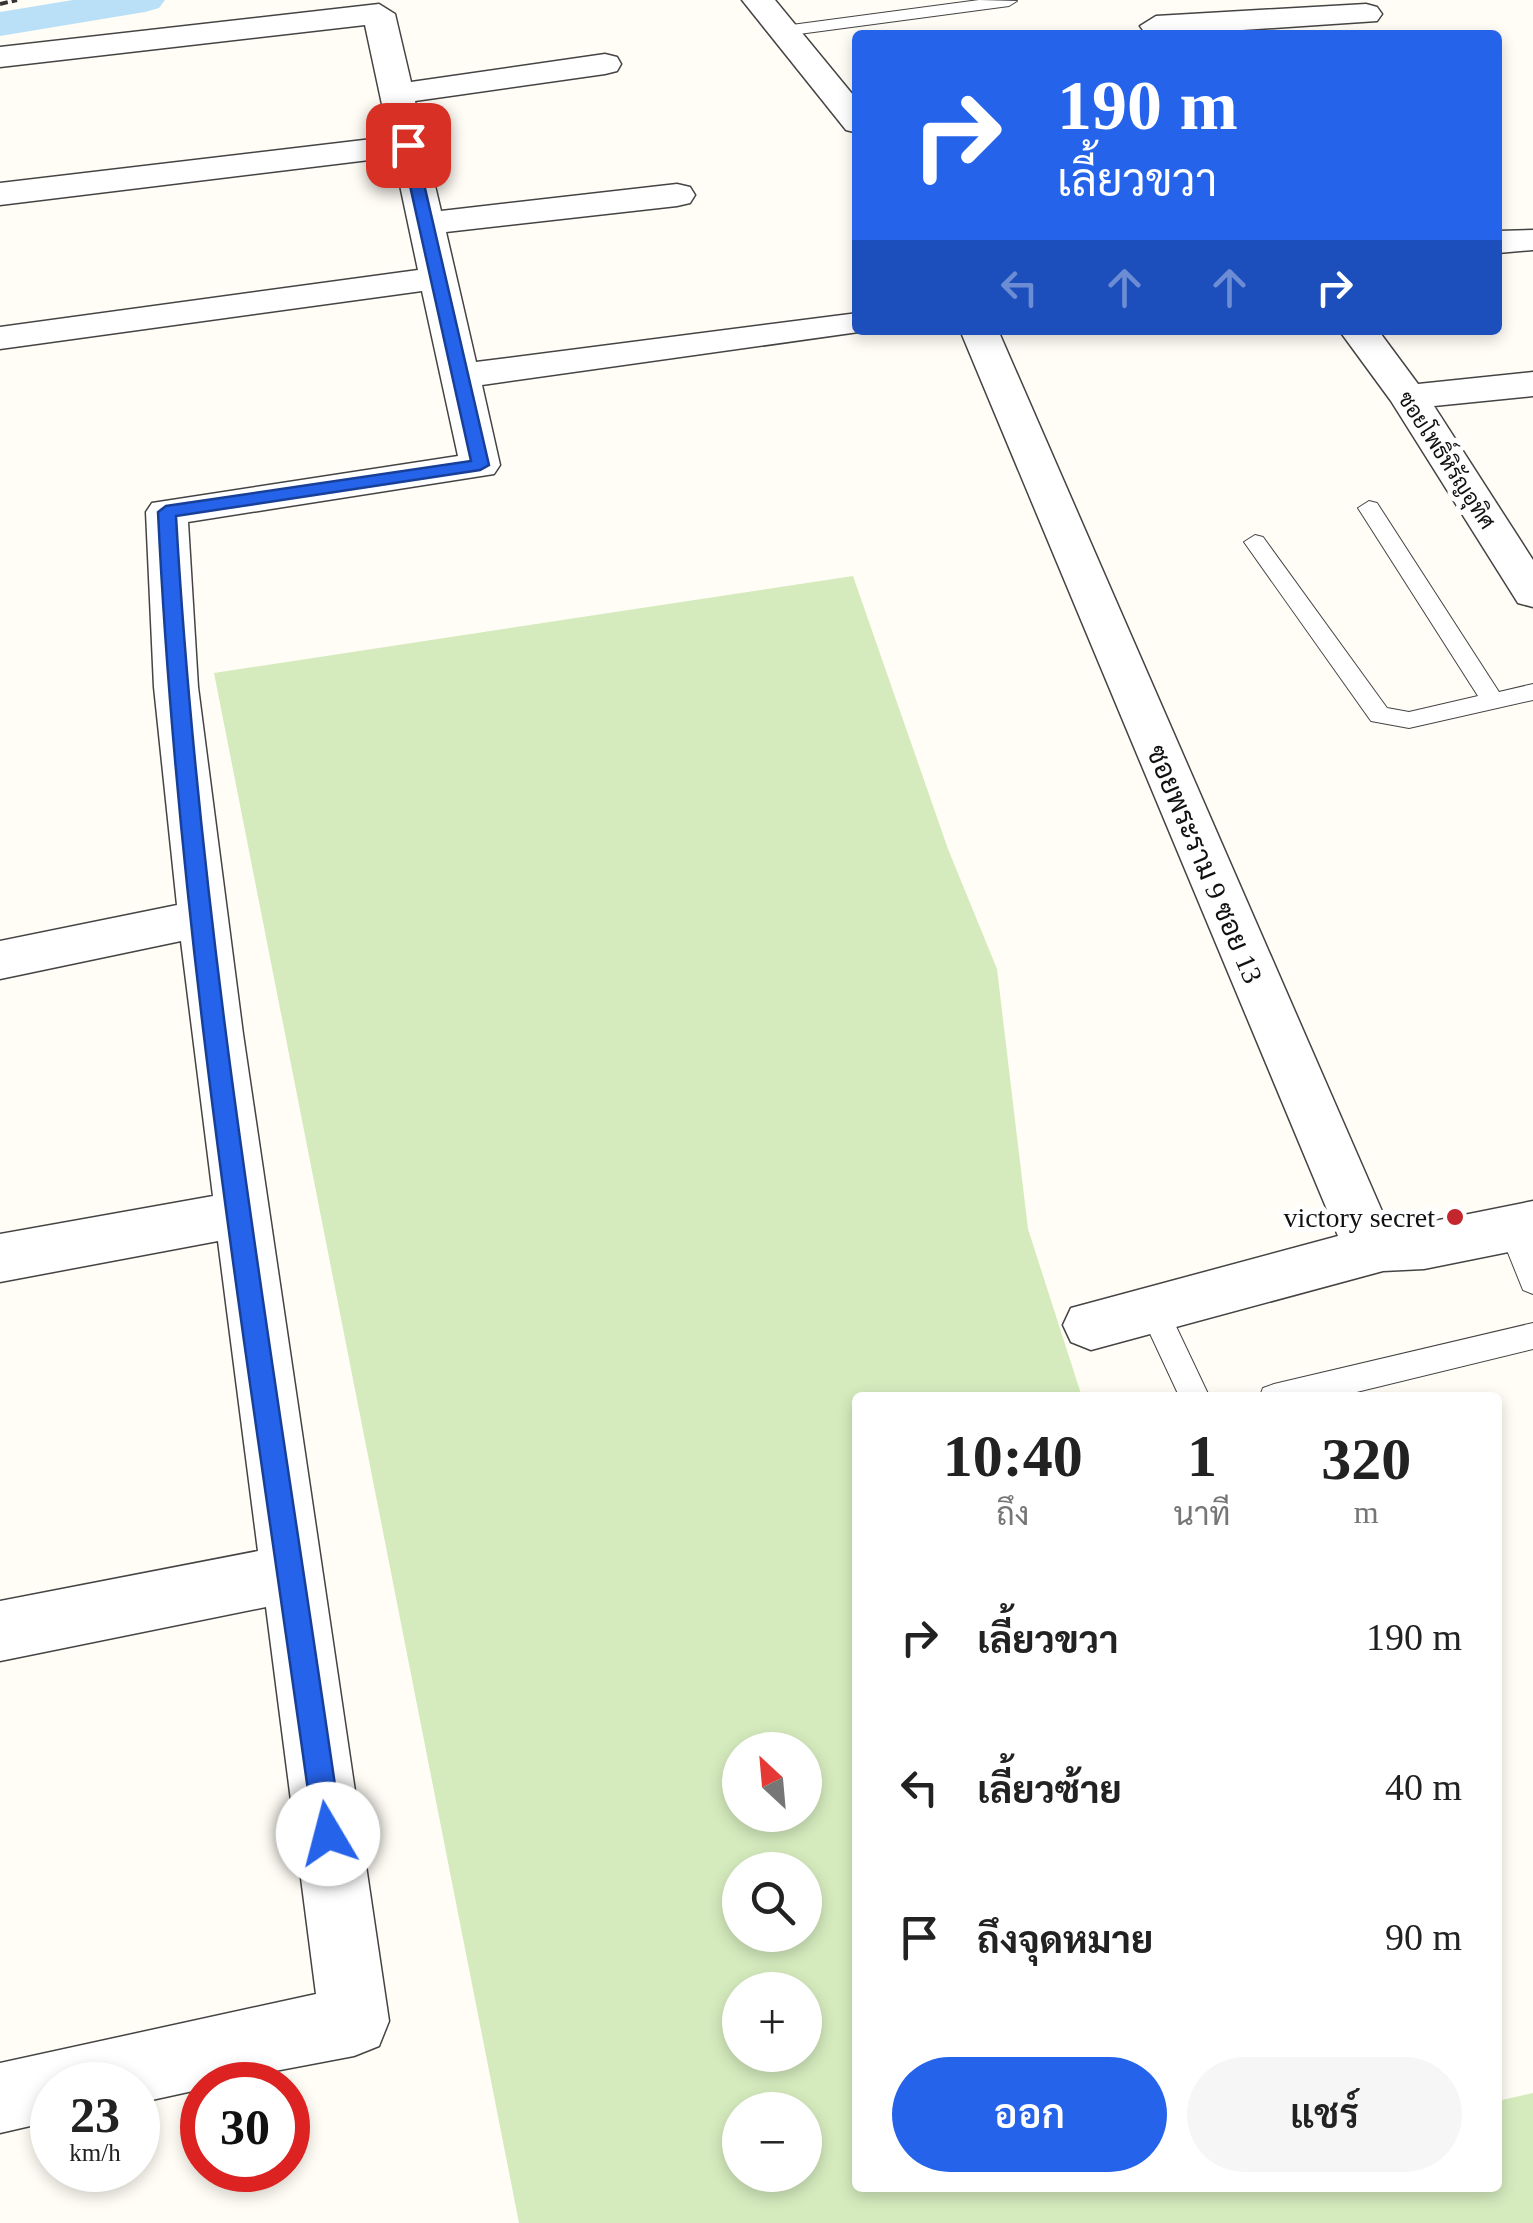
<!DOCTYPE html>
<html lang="th">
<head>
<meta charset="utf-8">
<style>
  :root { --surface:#fff; --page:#f6f6f6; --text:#222; --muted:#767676; --accent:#2563eb }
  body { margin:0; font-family:"Times New Roman",Sarabun,serif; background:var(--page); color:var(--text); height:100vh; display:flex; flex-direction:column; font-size:38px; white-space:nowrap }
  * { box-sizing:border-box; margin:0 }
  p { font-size:32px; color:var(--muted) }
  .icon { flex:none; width:55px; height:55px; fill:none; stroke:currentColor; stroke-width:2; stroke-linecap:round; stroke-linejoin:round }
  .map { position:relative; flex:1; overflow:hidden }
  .sheet { position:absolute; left:852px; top:1392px; width:650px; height:800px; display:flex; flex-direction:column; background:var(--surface); border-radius:10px; box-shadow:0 5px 15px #0003 }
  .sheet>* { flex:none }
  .top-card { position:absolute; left:852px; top:30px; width:650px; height:305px; border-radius:10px; box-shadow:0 5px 15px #0003; background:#2563eb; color:#fff; overflow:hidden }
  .needle { width:65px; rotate:334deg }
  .buttons { position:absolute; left:722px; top:1732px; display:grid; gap:20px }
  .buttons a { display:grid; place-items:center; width:100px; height:100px; border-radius:50%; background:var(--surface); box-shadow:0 5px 15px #0003; font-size:50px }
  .speed { position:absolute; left:30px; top:2062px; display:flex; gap:20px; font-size:50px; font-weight:700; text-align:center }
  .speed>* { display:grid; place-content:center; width:130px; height:130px; border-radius:50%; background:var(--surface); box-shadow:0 5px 15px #0003; line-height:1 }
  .speed small { font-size:25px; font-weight:400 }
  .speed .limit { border:15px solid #d22; background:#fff; color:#111 }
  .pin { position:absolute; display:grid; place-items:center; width:85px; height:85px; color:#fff; margin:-42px; border-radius:20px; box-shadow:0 5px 15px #0006 }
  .me { position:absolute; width:110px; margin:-55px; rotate:352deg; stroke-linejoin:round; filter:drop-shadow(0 0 8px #0008) }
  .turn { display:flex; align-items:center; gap:35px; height:210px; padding:0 40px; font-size:45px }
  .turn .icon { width:130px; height:130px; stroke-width:2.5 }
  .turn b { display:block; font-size:70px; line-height:85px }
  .lanes { display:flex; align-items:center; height:95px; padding:0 40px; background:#0003; justify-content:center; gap:50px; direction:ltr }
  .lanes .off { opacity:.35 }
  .eta { display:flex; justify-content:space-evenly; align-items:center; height:170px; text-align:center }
  .eta b { font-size:60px; font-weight:600; line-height:70px }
  .button { display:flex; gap:20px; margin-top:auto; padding:20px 40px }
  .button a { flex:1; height:115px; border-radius:60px; background:var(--accent); color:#fff; font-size:40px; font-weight:600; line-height:115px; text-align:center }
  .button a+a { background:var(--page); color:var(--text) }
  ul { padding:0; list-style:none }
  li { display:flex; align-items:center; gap:30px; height:150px; padding:0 40px }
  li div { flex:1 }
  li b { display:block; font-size:38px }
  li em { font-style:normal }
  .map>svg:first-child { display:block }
</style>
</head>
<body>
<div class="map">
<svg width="1533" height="2223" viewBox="0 0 1533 2223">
  <rect width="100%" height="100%" fill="#fffdf5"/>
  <path fill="#d5ebbd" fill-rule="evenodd" d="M853,576L948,849L997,969L1028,1229L1082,1397L858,1398V2188H1498V2101L1533,2093V2223H519L214,673ZM740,1750H805V1815H740ZM740,1870H805V1935H740ZM740,1990H805V2055H740ZM740,2110H805V2175H740Z"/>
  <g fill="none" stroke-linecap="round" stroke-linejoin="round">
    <path fill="#b9e0f7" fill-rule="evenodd" d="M73,0H165L159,8L145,12L0,36V12Z"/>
    <g stroke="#444" stroke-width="2">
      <g id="lane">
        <path d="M979,0L1017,1L1009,6L784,36L776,31L784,26Z"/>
        <path d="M1369,501L1377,503L1499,692L1533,684V700L1409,728L1371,721L1244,542L1255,535L1263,537L1387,708L1409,712L1478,696L1358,508Z"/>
        <path d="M1512,1216L1522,1219L1533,1245V1294L1523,1290L1498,1228L1502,1219Z"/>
        <path d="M1154,1297L1164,1301L1210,1398H1180L1139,1310L1144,1301Z"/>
        <path d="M1533,1323V1349L1332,1398H1259L1263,1388L1274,1384Z"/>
      </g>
    </g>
    <g stroke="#444" stroke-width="3">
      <g id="street">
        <path d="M742,0H775L858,101V133L846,130Z"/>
        <path d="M379,4L395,14L411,82L605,54L617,57L621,64L617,71L605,74L415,101L441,211L677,184L690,187L695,195L690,203L677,206L446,232L476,362L858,313V330H873L482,385L500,465L494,474L188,522L198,687L243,1034L389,2021L379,2046L354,2056L202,2085V2089L138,2103V2085H52V2121L0,2133V2063L316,1994L266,1607L0,1661V1601L258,1551L218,1241L0,1282V1234L213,1196L181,941L0,979V941L177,905L154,687L146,512L152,503L458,456L422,291L0,349V327L418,270L394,157L0,205V183L389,137L365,25L0,67V47Z"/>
        <path d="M1366,4L1377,7L1382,14L1377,21L1168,35L1145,33L1140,26L1156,16Z"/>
        <path d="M1533,230V250L1498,253V231Z"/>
        <path d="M960,330H998L1385,1218L1393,1224L1424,1223L1533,1201V1247L1424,1269L1383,1271L1091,1350L1071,1342L1063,1325L1071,1308L1338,1236Z"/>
        <path d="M1339,330H1378L1418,384L1533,372V396L1434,406L1533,560V607L1518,603L1391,401Z"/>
      </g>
    </g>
    <path stroke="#333" stroke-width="4" stroke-dasharray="8 4" stroke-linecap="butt" d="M0,4L17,0"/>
    <use href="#lane" fill="#fff" fill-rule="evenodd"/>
    <use href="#street" fill="#fff" fill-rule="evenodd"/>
  </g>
  <path fill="#2563eb" stroke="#184099" stroke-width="2.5" d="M408,140L415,145L489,465L480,470L176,516C201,958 280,1397 342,1834L338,1845L328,1849L318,1845L314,1834C254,1395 179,955 158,512L166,506L471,461L401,145Z"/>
  <circle fill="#c4262e" stroke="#fff" stroke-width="4" cx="1455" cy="1217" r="10"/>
  <g text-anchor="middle" stroke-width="10" stroke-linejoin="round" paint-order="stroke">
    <g font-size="22" fill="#111" stroke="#fff">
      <text transform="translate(1447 460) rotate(57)" y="8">ซอยโพธิ์หิรัญอุทิศ</text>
    </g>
    <g font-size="28" fill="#111" stroke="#fff">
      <text transform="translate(1205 864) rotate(67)" y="10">ซอยพระราม 9 ซอย 13</text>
    </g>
    <g font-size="28" fill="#111" stroke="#fff" text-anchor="end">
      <text x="1435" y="1227">victory secret</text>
    </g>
  </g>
</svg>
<div class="buttons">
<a><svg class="needle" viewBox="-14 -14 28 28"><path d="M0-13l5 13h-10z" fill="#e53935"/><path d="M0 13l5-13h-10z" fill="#767676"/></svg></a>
<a><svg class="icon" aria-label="search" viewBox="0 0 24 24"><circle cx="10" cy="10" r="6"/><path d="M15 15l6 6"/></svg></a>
<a>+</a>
<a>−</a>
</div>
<div class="speed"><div>23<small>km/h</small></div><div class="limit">30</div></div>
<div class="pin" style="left:408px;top:145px;background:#d93025"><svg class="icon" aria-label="arrive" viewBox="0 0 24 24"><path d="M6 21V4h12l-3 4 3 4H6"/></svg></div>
<svg class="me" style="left:328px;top:1834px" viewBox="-20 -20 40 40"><circle r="19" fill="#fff"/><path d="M0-13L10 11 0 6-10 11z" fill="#2563eb"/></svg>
<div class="top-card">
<div class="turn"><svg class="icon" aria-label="right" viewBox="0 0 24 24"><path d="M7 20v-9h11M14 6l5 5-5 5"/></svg><div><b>190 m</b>เลี้ยวขวา</div></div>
<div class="lanes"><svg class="icon off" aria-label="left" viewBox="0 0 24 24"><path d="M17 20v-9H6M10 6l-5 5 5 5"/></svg><svg class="icon off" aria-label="ahead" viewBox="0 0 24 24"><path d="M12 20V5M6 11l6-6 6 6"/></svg><svg class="icon off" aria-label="ahead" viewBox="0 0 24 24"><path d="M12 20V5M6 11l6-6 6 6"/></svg><svg class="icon" aria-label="right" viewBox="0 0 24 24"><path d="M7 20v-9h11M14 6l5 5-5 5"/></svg></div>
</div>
<section class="sheet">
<div class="eta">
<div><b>10:40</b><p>ถึง</p></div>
<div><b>1</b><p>นาที</p></div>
<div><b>320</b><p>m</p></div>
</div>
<ul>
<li><svg class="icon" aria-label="right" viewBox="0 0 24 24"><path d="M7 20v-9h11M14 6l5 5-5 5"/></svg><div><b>เลี้ยวขวา</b></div><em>190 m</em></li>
<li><svg class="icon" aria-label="left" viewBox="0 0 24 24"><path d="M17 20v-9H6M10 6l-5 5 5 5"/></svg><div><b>เลี้ยวซ้าย</b></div><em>40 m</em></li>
<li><svg class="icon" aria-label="arrive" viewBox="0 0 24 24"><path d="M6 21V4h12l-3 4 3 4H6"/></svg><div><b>ถึงจุดหมาย</b></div><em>90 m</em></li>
</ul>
<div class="button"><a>ออก</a><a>แชร์</a></div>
</section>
</div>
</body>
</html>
